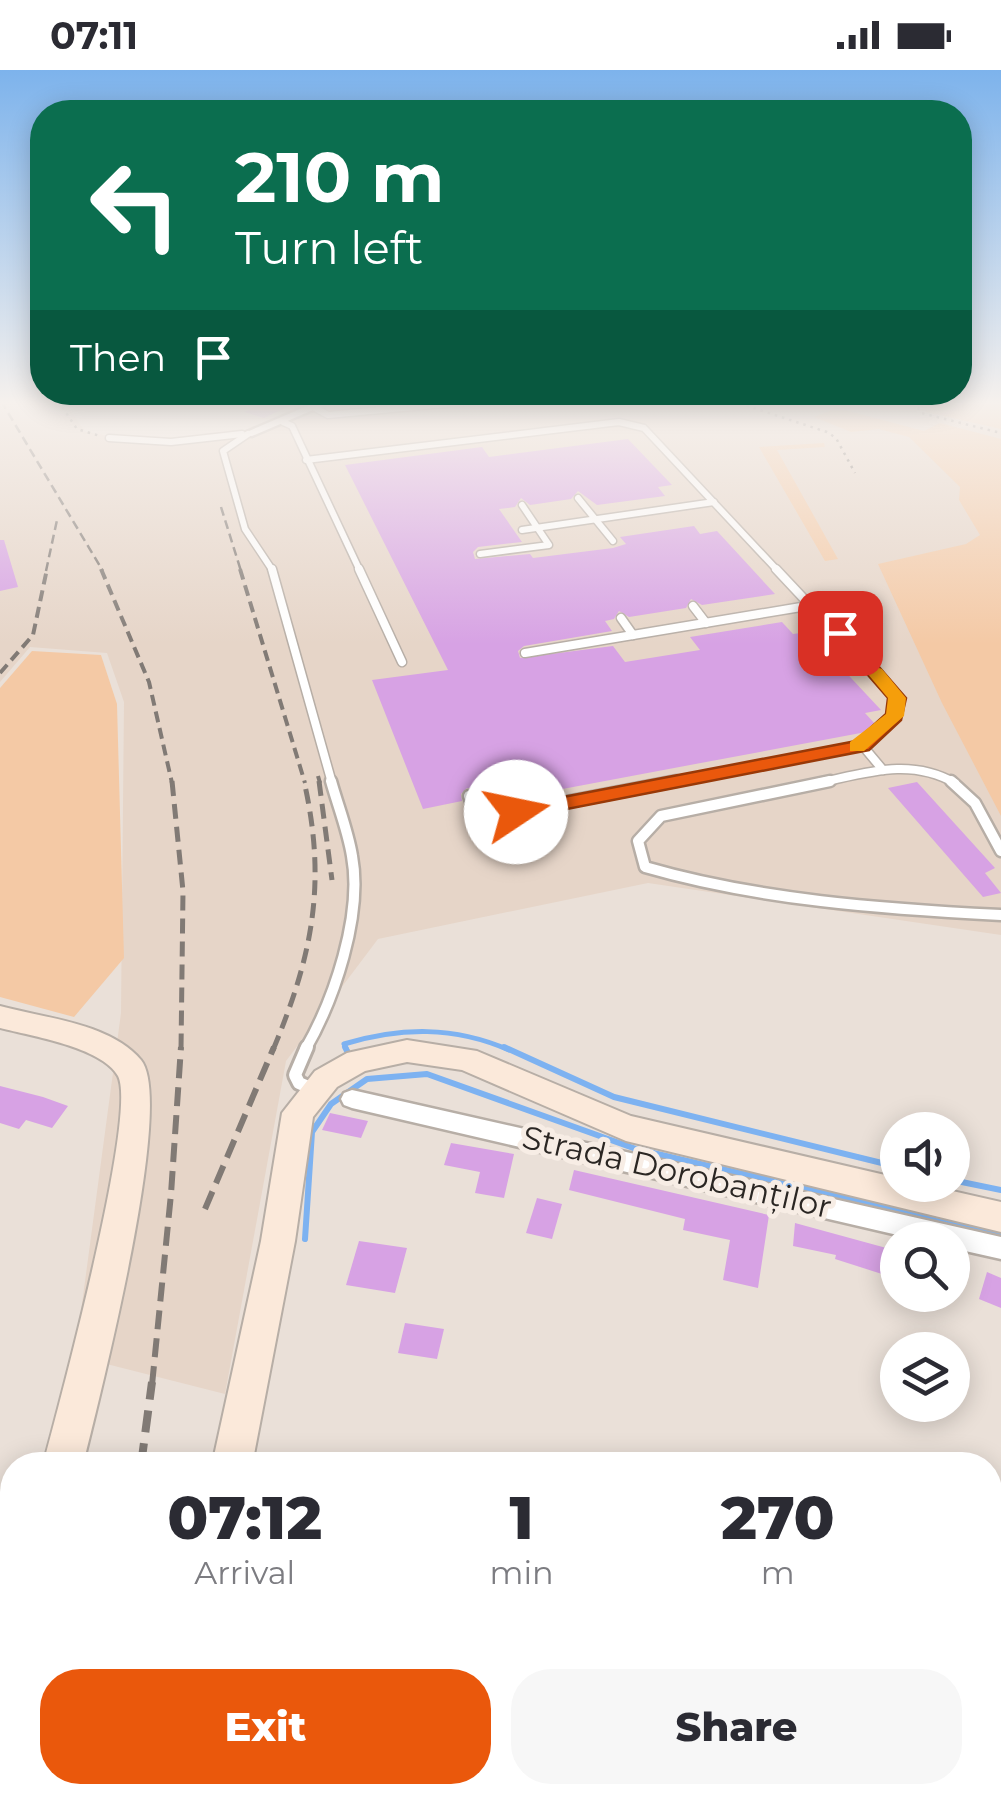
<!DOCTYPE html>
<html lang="en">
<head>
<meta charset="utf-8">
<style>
  :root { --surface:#fff; --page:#f7f7f7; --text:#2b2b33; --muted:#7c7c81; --accent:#ea580c }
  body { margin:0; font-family:Montserrat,sans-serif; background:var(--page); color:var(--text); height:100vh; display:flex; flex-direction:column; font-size:38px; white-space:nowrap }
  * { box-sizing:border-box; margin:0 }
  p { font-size:32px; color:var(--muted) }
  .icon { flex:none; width:55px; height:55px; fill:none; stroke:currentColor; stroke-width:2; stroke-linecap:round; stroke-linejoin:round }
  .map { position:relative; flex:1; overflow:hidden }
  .details { position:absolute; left:0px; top:1382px; width:1002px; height:352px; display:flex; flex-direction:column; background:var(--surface); border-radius:40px 40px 0 0; box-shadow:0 5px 25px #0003 }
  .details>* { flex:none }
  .banner { position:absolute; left:30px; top:30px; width:942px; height:305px; border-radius:40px; box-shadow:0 5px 25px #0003; background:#0b6e4f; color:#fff; overflow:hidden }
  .controls { position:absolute; left:880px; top:1042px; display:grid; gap:20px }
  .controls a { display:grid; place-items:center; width:90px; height:90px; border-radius:50%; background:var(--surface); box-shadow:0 5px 25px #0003; font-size:50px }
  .pin { position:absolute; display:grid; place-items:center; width:85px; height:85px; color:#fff; margin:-42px; border-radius:20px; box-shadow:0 5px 15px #0006 }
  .me { position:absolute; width:110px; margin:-55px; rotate:79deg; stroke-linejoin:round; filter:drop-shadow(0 0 8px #0008) }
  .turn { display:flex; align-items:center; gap:35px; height:210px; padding:0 40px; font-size:45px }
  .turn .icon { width:130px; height:130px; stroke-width:2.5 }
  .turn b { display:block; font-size:70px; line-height:85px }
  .then { display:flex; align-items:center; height:95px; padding:0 40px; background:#0003; gap:20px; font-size:38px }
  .eta { display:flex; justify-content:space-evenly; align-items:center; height:170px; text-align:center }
  .eta b { font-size:60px; font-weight:800; line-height:70px }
  .cta { display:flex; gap:20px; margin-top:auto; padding:20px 40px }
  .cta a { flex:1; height:115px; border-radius:40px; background:var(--accent); color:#fff; font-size:40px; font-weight:800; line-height:115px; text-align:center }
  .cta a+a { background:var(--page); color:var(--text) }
  .status { display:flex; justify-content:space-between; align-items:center; height:70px; padding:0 50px; background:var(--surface); direction:ltr }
  .status svg { height:28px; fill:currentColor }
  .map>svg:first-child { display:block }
</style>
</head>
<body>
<div class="status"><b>07:11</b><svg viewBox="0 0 49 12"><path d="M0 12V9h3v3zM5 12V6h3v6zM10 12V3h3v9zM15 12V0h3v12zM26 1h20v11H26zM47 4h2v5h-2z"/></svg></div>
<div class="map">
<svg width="1001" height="1734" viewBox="0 0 1001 1734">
  <rect width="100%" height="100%" fill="#eae0d8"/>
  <path fill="#e6d5c8" d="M0,331H63L86,362L165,375L250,366L328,331H1001V865L648,813L378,869L286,991L225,1324L75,1286L121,943L124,632L107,583L30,577L0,612Z"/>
  <g fill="#f4c9a5">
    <path d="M921,331H1001V359L926,342Z"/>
    <path d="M837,338L924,361L940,353L1001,369V746L942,633L878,494L966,474L980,465L959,430L960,417L909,367L879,359L851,362L814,347Z"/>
    <path d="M824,373L825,377L777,380L838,489L825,491L759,377Z"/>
    <path d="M32,581L101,585L117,634L124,888L74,947L0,927V618Z"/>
  </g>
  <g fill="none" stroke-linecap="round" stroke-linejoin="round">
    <path stroke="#7db2f1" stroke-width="5" d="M347,980L344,974C401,957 454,956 509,980"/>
    <g stroke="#7db2f1" stroke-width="6">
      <path d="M345,977L347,981"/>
      <path d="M504,977L614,1027L898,1097"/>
      <path d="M952,1110L1001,1120"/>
      <path d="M305,1169L312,1062L331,1034L367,1009L427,1004L636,1079L1001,1164"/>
    </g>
  </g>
  <g fill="#d7a2e4">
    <path d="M268,331H300L264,348L244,342Z"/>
    <path d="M628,369L672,415L658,417L665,426L597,435L578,421L571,429L530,435L521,428L515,437L499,439L522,472L478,477L473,482L475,489L530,484L533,488L613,478L626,474L620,467L694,456L700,464L717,461L775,524L702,535L691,529L686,538L629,547L619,541L614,549L605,551L612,561L524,576L518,581L520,588L613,576L625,592L700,580L690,567L782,552L793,564L808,562L881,640L865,643L875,654L866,662L482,734L475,720L467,718L461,724L462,731L423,739L372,610L448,600L345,395L482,377L489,387Z"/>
    <path d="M0,470H4L18,517L0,521Z"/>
    <path d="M917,712L995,798L985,803L1001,823L983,827L888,718Z"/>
    <path d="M0,1016L43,1027L68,1036L52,1058L26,1050L19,1059L0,1053Z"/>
    <path d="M330,1043L368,1051L361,1068L322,1060Z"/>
    <path d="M451,1073L514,1084L504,1128L475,1123L480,1102L444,1095Z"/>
    <path d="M574,1100L769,1145L758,1218L723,1210L730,1170L683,1160L685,1149L569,1120Z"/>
    <path d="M537,1128L562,1134L552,1169L526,1163Z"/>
    <path d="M795,1153L890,1179L885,1205L835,1189L836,1185L793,1176Z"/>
    <path d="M359,1171L407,1178L395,1223L346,1215Z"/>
    <path d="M987,1202L1001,1208V1238L979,1229Z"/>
    <path d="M405,1253L444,1259L437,1289L398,1283Z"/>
  </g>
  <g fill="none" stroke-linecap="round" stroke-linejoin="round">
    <g stroke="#b7aea6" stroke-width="9">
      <g id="service-far4">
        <path d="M315,338L328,345L477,331"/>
        <path d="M283,352L292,356L360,501"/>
        <path d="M248,364L223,381L245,459L273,501"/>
        <path d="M109,368L171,372L242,364"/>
        <path d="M306,390L619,352L644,358L778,501"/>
        <path d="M578,428L613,471"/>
        <path d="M522,460L714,432"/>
        <path d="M480,484L549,475L522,435"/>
      </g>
    </g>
    <g stroke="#b7aea6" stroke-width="11">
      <g id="service-far3">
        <path d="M272,499L332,713"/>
        <path d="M359,499L402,592"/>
        <path d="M776,499L897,628L895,646L862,675L883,700"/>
        <path d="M693,536L706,553"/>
        <path d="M621,548L633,565"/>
        <path d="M525,583L813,535"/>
        <path d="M663,713L862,675"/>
        <path d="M818,713C866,703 910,687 955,713"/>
      </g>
    </g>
    <g stroke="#b7aea6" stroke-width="15">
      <g id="service-far2">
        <path d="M830,711L661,746L638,771L645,797C759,830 882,839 1001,845"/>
        <path d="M951,711L975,733L1001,781"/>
        <path d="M469,726L478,749L676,711"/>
        <path d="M305,980C334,930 363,845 352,786C348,761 338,736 331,711"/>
      </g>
    </g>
    <g stroke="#b7aea6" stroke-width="18">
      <path id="service-far1" d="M307,977L295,1005L299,1013L315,1020"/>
    </g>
    <g stroke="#b7aea6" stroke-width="20">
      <path id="service" d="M96,1722L106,1734"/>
    </g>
    <g stroke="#b7aea6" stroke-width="5">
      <g id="minor">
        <path d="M319,331H334L252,366L242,364Z"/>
        <path d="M352,1020L1001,1167V1189L952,1178V1170H919L352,1038L344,1035L341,1029L344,1023Z"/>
      </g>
    </g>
    <g stroke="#b7aea6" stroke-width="4">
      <g id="secondary">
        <path d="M0,936C44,948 110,953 141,990C176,1032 98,1333 83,1395H43C58,1339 138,1044 118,1006C102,977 31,966 0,958Z"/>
        <path d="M407,970L477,981L631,1046L898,1108V1115H926L1001,1132V1162L626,1071L462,1000L407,992L365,1001L337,1017L313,1047L295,1171L252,1395H212L261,1171L282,1043L315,1001L347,983Z"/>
        <path d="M12,1545V1628L0,1633V1550Z"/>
        <path d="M166,1722H214L213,1734H165Z"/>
      </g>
    </g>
    <g stroke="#837c77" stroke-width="2.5" stroke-dasharray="2.5 5" stroke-linecap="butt">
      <path d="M58,331L77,359L100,366"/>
      <path d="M732,331L827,362L836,368L855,403"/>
      <path d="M914,331L921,343L1001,363"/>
    </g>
    <use href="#service-far4" stroke="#fff" stroke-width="6"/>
    <use href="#service-far3" stroke="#fff" stroke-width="8"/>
    <use href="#service-far2" stroke="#fff" stroke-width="10"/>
    <use href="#service-far1" stroke="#fff" stroke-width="12"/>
    <use href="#service" stroke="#fff" stroke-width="15"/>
    <use href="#minor" fill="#fff" fill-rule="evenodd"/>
    <use href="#secondary" fill="#fbe9da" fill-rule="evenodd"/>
    <g stroke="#817a75" stroke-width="2.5" stroke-dasharray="9 5" stroke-linecap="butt">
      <path d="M1,331L103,501"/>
      <path d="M221,437L241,501"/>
      <path d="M46,501L57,450"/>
    </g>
    <g stroke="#817a75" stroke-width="4" stroke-dasharray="11 6" stroke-linecap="butt">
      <path d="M101,499L149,612L172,713"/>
      <path d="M240,499L305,713"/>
      <path d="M0,603L33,565L47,499"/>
      <path d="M318,706L320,713"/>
    </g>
    <g stroke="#817a75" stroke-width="5" stroke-dasharray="15 8" stroke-linecap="butt">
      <path d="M172,711L183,821L181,980"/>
      <path d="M319,711L332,810"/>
      <path d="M273,980C313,884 327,813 304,711"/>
    </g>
    <g stroke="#817a75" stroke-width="6" stroke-dasharray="19 9" stroke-linecap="butt">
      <path d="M205,1139L274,977"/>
      <path d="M152,1315L171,1124L181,977"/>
    </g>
    <g stroke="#817a75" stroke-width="8" stroke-dasharray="22 11" stroke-linecap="butt">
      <path d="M141,1395L152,1312"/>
      <path d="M106,1734L107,1722"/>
    </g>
  </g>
  <linearGradient id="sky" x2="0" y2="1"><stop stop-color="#7db3ec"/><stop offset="0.58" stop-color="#f6f1ed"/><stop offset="1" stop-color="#f6f1ed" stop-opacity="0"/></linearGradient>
  <rect width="1001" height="574" fill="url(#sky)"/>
  <path fill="#ea580c" stroke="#983908" stroke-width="2.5" d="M834,559H846L906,628L901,650L869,680L516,749L506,742L516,736L856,671L886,644L888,628L834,566Z"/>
  <path fill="#f59e0b" d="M876,597L882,599L906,628L904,646L864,681H850V672L886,644L888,628L867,603Z"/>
  <g text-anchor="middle" stroke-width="10" stroke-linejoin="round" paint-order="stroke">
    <g font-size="32" fill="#2a2623" stroke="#f7ede5">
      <text transform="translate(677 1102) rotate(13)" y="11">Strada Dorobanților</text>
    </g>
  </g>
</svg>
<div class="controls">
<a><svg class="icon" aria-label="sound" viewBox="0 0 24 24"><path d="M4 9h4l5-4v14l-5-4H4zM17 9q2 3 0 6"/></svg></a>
<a><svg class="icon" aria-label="search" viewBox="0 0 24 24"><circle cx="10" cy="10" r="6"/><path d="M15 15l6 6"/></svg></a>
<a><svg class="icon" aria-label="layers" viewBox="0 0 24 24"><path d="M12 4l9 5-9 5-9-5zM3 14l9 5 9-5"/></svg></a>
</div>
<div class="pin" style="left:840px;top:563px;background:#d93025"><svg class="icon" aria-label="arrive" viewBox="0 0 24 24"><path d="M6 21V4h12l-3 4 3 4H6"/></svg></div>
<svg class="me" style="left:516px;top:742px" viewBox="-20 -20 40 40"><circle r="19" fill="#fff"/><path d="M0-13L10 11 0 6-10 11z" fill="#ea580c"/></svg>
<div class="banner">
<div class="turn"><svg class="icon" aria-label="left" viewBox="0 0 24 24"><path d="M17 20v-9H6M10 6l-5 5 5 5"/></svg><div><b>210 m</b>Turn left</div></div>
<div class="then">Then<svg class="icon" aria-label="arrive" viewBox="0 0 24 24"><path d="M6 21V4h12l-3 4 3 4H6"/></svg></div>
</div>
<section class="details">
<div class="eta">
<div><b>07:12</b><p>Arrival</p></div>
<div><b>1</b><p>min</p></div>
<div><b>270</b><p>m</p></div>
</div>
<div class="cta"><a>Exit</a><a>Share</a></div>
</section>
</div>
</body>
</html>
